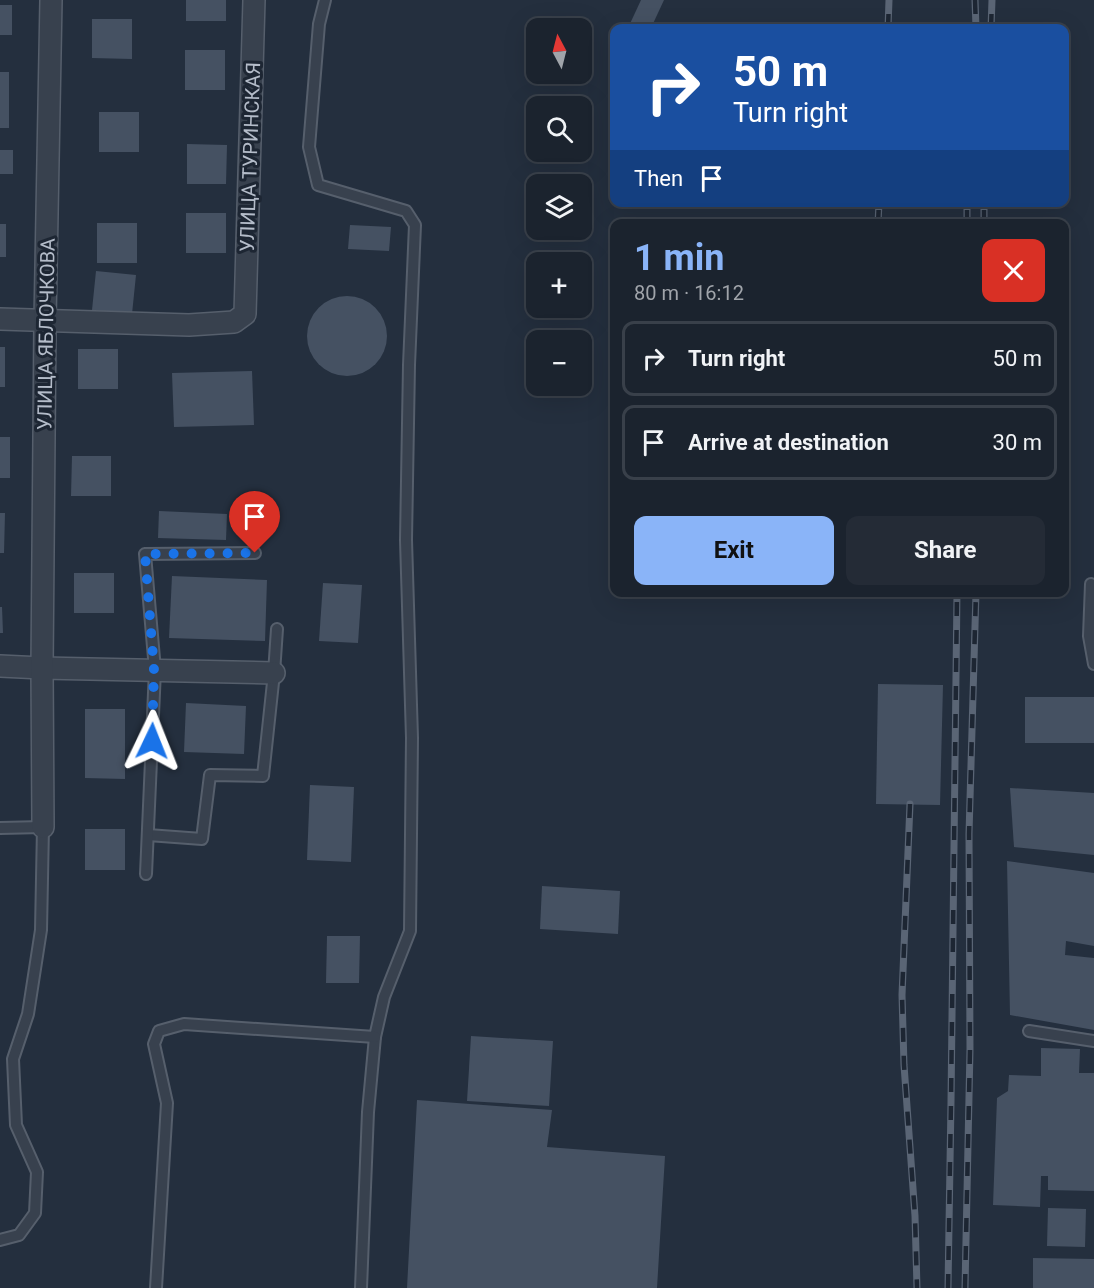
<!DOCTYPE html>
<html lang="en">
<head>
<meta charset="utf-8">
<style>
  :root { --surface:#1b232e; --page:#242b36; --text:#f1f3f6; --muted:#a0a4aa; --line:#39404a; --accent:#8ab4f8 }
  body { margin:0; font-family:Roboto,sans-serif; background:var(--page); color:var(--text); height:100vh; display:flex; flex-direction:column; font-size:22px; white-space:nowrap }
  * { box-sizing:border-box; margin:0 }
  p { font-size:20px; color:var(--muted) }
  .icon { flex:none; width:33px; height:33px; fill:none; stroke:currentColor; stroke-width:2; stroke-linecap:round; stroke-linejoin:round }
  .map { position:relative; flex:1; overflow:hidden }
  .sheet { position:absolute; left:610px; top:219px; width:459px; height:378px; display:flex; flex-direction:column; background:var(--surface); border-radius:12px; box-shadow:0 6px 24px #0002,0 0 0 2px var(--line) }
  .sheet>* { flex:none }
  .banner { position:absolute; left:610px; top:24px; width:459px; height:183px; border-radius:12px; box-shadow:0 6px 24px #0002,0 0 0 2px var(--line); background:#1a4fa0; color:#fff; overflow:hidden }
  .needle { width:39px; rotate:353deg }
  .fabs { position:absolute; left:526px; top:18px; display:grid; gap:12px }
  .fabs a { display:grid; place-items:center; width:66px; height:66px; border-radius:12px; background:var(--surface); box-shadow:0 6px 24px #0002,0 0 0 2px var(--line); font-size:30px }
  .pin { position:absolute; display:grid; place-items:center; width:51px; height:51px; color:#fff; margin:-62px -26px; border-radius:50% 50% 50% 0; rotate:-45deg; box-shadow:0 0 6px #0007 }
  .pin .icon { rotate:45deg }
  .me { position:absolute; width:66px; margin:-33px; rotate:2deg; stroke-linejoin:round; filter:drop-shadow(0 0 4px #0008) }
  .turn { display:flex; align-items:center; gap:21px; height:126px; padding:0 24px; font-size:27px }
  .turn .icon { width:78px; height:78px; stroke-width:2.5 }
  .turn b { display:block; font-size:42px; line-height:51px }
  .then { display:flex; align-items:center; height:57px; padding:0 24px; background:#0003; gap:12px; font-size:22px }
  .round { display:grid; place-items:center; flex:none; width:63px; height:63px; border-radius:12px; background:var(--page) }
  .head { display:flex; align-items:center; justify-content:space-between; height:102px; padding:0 24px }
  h1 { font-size:36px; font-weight:700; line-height:45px; color:var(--accent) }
  .action { display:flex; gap:12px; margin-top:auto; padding:12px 24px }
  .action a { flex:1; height:69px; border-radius:12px; background:var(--accent); color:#111; font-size:24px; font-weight:700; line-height:69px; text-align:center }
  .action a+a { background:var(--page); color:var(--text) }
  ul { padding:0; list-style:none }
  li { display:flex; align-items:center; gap:18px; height:75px; margin:0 12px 9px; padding:0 12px; border:3px solid var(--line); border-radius:12px }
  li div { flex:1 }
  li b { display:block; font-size:22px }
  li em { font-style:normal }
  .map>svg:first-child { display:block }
</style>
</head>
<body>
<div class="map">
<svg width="1094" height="1288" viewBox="0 0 1094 1288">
  <rect width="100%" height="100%" fill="#242f3e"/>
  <g fill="#455162">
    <rect x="186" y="0" width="40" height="21"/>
    <path d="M641,0H664L651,28H628Z"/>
    <rect x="0" y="5" width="12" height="30"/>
    <path d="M92,19H132V59L92,58Z"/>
    <rect x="185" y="50" width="40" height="40"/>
    <rect x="0" y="72" width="9" height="56"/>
    <rect x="99" y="112" width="40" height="40"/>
    <path d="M187,144L227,145L226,184H187Z"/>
    <rect x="0" y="150" width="13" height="24"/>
    <rect x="186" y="213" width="40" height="40"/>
    <rect x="97" y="223" width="40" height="40"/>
    <rect x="0" y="224" width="6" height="33"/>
    <path d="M350,225L391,227L389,251L348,249Z"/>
    <path d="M96,271L136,275L132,314L92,310Z"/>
    <circle cx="347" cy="336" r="40"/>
    <rect x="0" y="347" width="5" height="40"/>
    <rect x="78" y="349" width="40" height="40"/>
    <path d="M252,371L254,425L174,427L172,373Z"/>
    <rect x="0" y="437" width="10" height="41"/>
    <path d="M72,456H111V496H71Z"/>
    <path d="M159,511L227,514L226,540L158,538Z"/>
    <path d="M0,513H5L4,553H0Z"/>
    <rect x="74" y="573" width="40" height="40"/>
    <path d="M172,576L267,580L265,641L169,638Z"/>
    <path d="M323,583L362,585L358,643L319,641Z"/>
    <path d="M0,607H2L3,633H0Z"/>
    <path d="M878,684L943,685L940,805L876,804Z"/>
    <rect x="1025" y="697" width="69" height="46"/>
    <path d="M186,703L246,706L244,754L184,752Z"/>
    <path d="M85,709H125V779L85,778Z"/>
    <path d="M310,785L354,787L351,862L307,860Z"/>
    <path d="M1010,788L1094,793V855L1014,847Z"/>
    <rect x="85" y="829" width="40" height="41"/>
    <path d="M1007,861L1094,873V946L1066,941L1065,955L1094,958V1030L1010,1015Z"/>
    <path d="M542,886L620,891L618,934L540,929Z"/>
    <path d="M327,936H360L359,983H326Z"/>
    <path d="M471,1036L553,1041L549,1106L467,1101Z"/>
    <path d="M1041,1048L1080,1049L1079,1073H1094V1191L1048,1190V1176H1041L1040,1207L993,1205L997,1098L1008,1091L1009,1075L1041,1076Z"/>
    <path d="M417,1100L552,1110L547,1147L665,1156L657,1288H407Z"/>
    <path d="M1048,1208L1086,1209L1085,1247L1047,1246Z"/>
    <path d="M1033,1258L1094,1259V1288H1033Z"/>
  </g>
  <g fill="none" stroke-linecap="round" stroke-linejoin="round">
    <g stroke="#565f6c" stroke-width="14">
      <g id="service">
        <path d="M325,0L319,24L309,147L318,185L406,211L415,225L409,365L406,540L412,738L410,931L384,997L375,1037L368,1112L361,1288"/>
        <path d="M1091,584L1089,636L1094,664"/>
        <path d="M0,828L43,827L41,930L28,1014L13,1059L16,1125L37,1172L35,1213L19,1235L0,1240"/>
        <path d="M148,835L202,839L210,775L263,776L274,673L277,629"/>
        <path d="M146,874L155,670L145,554L255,553"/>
        <path d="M1029,1031L1094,1041"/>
        <path d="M156,1288L167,1103L154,1044L159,1031L184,1024L375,1037"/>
      </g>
    </g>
    <g stroke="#565f6c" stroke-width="24">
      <g id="minor">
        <path d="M0,319L189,325L234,322L245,314L254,0"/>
        <path d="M0,666L42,668L274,673"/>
        <path d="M43,827L42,668L45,321L51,0"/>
      </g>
    </g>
    <use href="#service" stroke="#38414e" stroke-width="10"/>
    <use href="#minor" stroke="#38414e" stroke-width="21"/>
    <g stroke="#5a6575" stroke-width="7">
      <g id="rail">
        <path d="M975,0L976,28"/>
        <path d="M888,28L889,0"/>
        <path d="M991,28L992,0"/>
        <path d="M878,224L879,202"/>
        <path d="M967,224V202"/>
        <path d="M984,224V202"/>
        <path d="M910,804L902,995L904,1065L915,1216L917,1288"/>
        <path d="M948,1288L951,1102L957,592"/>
        <path d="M965,1288L970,1049L969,834L976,592"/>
      </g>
    </g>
    <use href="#rail" stroke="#1d2633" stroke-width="4.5" stroke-dasharray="14" stroke-linecap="butt"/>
  </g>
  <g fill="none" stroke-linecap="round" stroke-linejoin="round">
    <path stroke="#1a73e8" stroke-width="10" stroke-dasharray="0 18" d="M152,741L154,670L145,554L255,553"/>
  </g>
  <g text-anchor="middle" stroke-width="6" stroke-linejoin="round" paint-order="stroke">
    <g font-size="20" fill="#b4bcc9" stroke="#1d2633">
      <text transform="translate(250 157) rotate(-88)" y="7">УЛИЦА ТУРИНСКАЯ</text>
      <text transform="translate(46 334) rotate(-89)" y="7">УЛИЦА ЯБЛОЧКОВА</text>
    </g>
  </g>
</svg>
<div class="fabs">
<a><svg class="needle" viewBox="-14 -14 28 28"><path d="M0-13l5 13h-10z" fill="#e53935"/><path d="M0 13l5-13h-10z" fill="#a0a4aa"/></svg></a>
<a><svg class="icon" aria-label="search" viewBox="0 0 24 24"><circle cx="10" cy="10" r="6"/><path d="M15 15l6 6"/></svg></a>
<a><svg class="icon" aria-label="layers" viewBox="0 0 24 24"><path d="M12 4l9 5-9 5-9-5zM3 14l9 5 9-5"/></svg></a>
<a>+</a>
<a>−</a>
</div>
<div class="pin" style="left:255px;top:553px;background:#d93025"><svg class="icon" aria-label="arrive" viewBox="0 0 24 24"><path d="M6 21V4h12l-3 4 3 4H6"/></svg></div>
<svg class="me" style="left:152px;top:741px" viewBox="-20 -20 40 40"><path d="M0-17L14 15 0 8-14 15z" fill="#1a73e8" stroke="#fff" stroke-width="4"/></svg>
<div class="banner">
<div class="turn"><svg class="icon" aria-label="right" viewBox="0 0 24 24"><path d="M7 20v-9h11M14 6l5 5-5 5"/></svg><div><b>50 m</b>Turn right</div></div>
<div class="then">Then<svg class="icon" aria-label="arrive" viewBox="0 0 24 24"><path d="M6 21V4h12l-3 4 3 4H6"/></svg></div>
</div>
<section class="sheet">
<div class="head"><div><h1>1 min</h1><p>80 m · 16:12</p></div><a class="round" style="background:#d93025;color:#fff"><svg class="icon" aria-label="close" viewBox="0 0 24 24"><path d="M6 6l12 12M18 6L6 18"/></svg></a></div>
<ul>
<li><svg class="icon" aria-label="right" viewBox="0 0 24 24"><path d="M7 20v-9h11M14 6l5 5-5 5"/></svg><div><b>Turn right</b></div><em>50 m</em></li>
<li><svg class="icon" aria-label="arrive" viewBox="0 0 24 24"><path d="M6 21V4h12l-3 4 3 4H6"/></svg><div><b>Arrive at destination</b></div><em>30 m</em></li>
</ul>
<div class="action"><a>Exit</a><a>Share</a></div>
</section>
</div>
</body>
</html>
